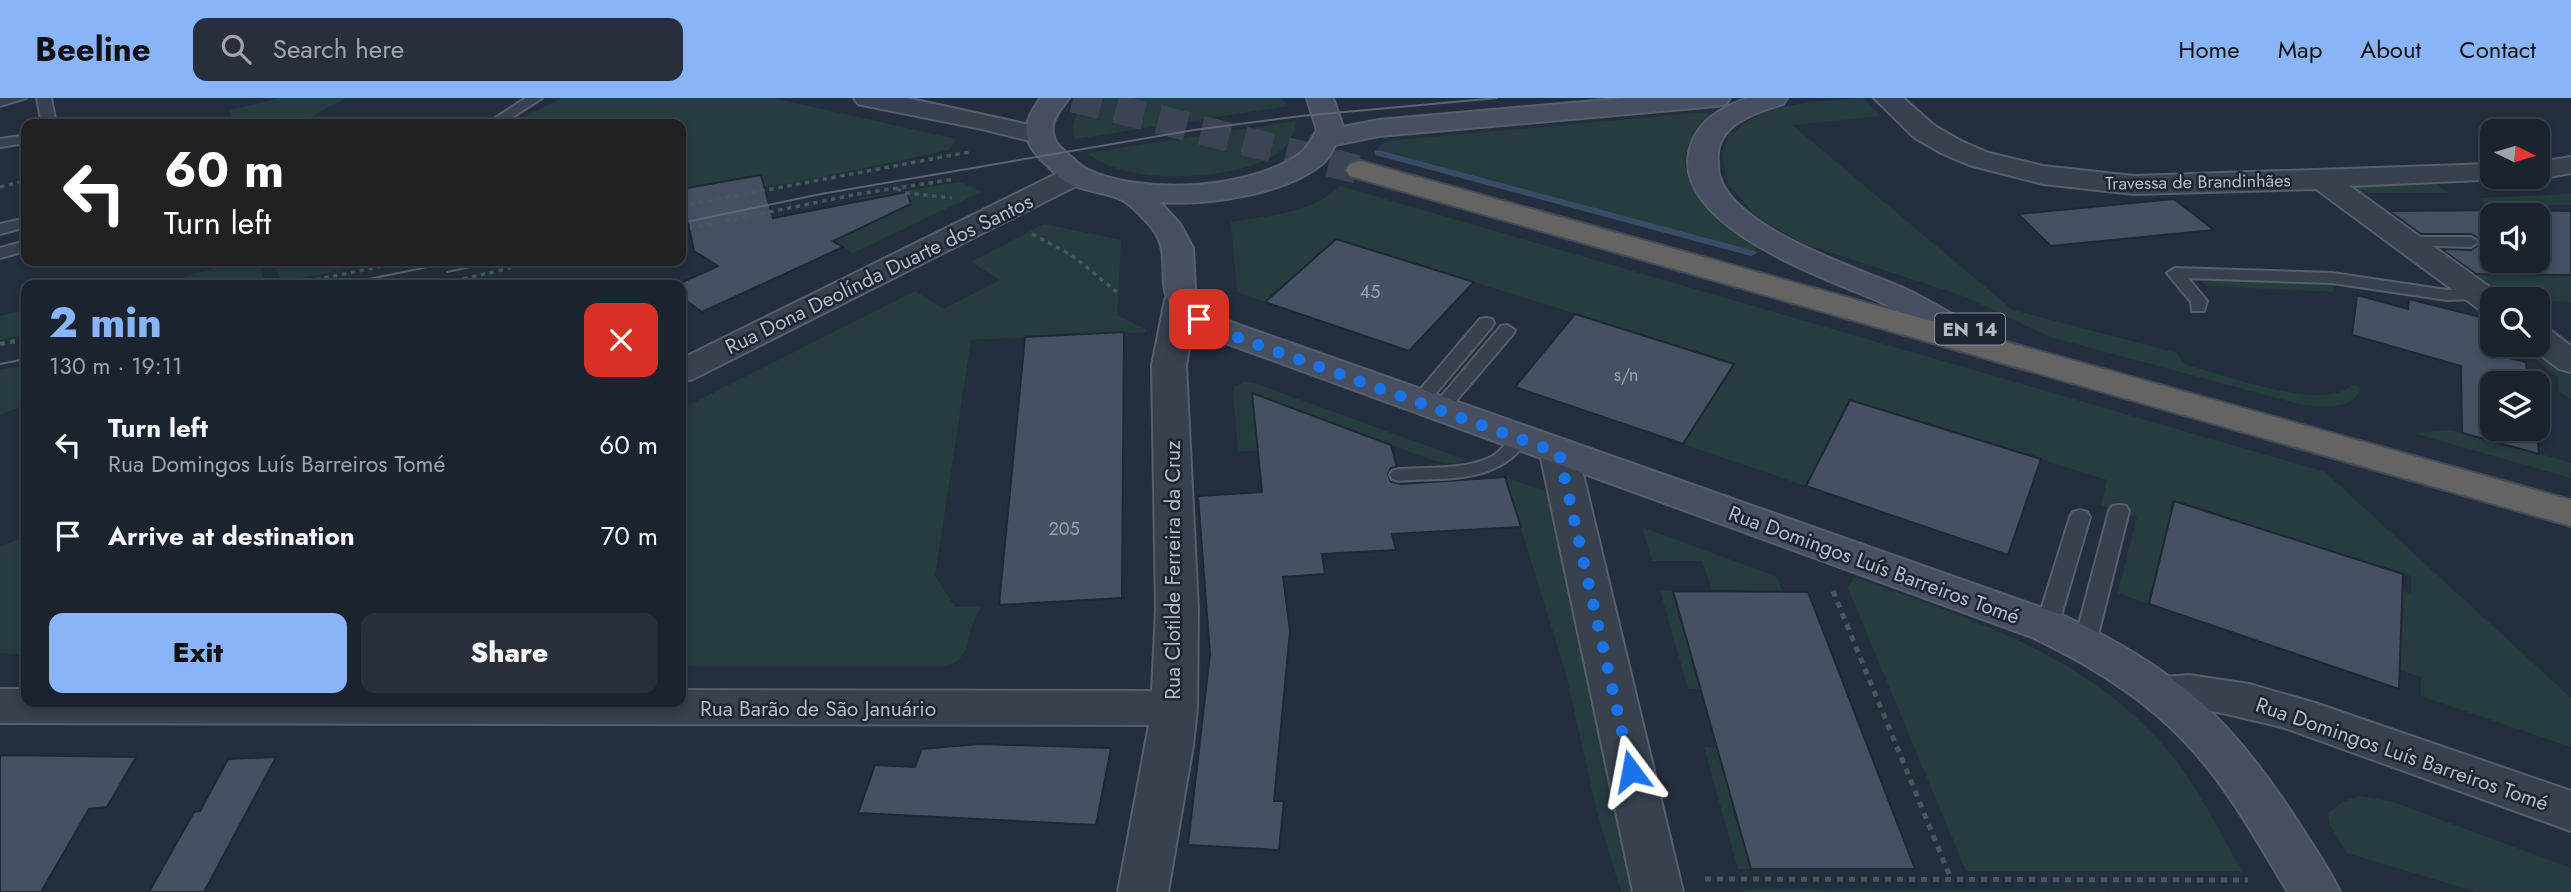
<!DOCTYPE html>
<html lang="en">
<head>
<meta charset="utf-8">
<style>
  :root { --surface:#1b232e; --page:#282f3a; --text:#f1f3f6; --muted:#a0a4aa; --line:#39404a; --accent:#8ab4f8 }
  body { margin:0; font-family:Jost,sans-serif; background:var(--page); color:var(--text); height:100vh; display:flex; flex-direction:column; font-size:26px; white-space:nowrap }
  * { box-sizing:border-box; margin:0 }
  p { font-size:23px; color:var(--muted) }
  .icon { flex:none; width:38px; height:38px; fill:none; stroke:currentColor; stroke-width:2; stroke-linecap:round; stroke-linejoin:round }
  .map { position:relative; flex:1; overflow:hidden }
  .side { position:absolute; left:21px; top:182px; width:665px; height:427px; display:flex; flex-direction:column; background:var(--surface); border-radius:14px; box-shadow:0 4px 10px #0003,0 0 0 2px var(--line) }
  .side>* { flex:none }
  .banner { position:absolute; left:21px; top:21px; width:665px; height:147px; border-radius:14px; box-shadow:0 4px 10px #0003,0 0 0 2px var(--line); background:#202124; color:#fff; overflow:hidden }
  .needle { width:46px; rotate:95deg }
  .tools { position:absolute; left:2480px; top:21px; display:grid; gap:14px }
  .tools a { display:grid; place-items:center; width:70px; height:70px; border-radius:14px; background:var(--surface); box-shadow:0 4px 10px #0003,0 0 0 2px var(--line); font-size:35px }
  .pin { position:absolute; display:grid; place-items:center; width:60px; height:60px; color:#fff; margin:-30px; border-radius:14px; box-shadow:0 4px 10px #0006 }
  .me { position:absolute; width:77px; margin:-38px; rotate:347deg; stroke-linejoin:round; filter:drop-shadow(0 0 5px #0008) }
  .turn { display:flex; align-items:center; gap:24px; height:147px; padding:0 28px; font-size:32px }
  .turn .icon { width:91px; height:91px; stroke-width:2.5 }
  .turn b { display:block; font-size:49px; line-height:60px }
  .round { display:grid; place-items:center; flex:none; width:74px; height:74px; border-radius:14px; background:var(--page) }
  .overview { display:flex; align-items:center; justify-content:space-between; height:119px; padding:0 28px }
  h1 { font-size:42px; font-weight:800; line-height:52px; color:var(--accent) }
  .action { display:flex; gap:14px; margin-top:auto; padding:14px 28px }
  .action a { flex:1; height:80px; border-radius:14px; background:var(--accent); color:#111; font-size:28px; font-weight:800; line-height:80px; text-align:center }
  .action a+a { background:var(--page); color:var(--text) }
  ul { padding:0; list-style:none }
  li { display:flex; align-items:center; gap:21px; height:91px; padding:0 28px }
  li div { flex:1 }
  li b { display:block; font-size:26px }
  li em { font-style:normal }
  header { display:flex; align-items:center; gap:42px; box-sizing:border-box; height:98px; padding:0 35px; background:var(--accent); color:#111 }
  header strong { font-size:33px }
  nav { display:flex; gap:38px; margin-inline-start:auto; font-size:24px }
  .search { width:490px; height:63px; background:var(--page); display:flex; align-items:center; gap:18px; box-sizing:border-box; padding:0 24px; border-radius:14px; color:var(--muted); font-size:26px }
  .map>svg:first-child { display:block }
</style>
</head>
<body>
<header>
<strong>Beeline</strong>
<div class="search"><svg class="icon" aria-label="search" viewBox="0 0 24 24"><circle cx="10" cy="10" r="6"/><path d="M15 15l6 6"/></svg>Search here</div>
<nav><a>Home</a><a>Map</a><a>About</a><a>Contact</a></nav>
</header>
<div class="map">
<svg width="2571" height="794" viewBox="0 0 2571 794">
  <rect width="100%" height="100%" fill="#242f3e"/>
  <g fill="#263c3f">
    <path d="M280,0H346L297,26H234L229,12Z"/>
    <path d="M562,0H773L956,41L949,52L817,80L681,104V26H509Z"/>
    <path d="M1093,0H1281L1289,8L1075,41C1069,23 1079,10 1093,0Z"/>
    <path d="M1863,0L1881,18L1792,27L2013,212L2177,255L2184,266C2221,276 2323,315 2353,287L2361,289C2355,313 2318,309 2299,306L2050,239L1966,199L1802,145L1756,118L1728,86L1722,58L1730,32L1733,36C1762,3 1821,3 1863,0Z"/>
    <path d="M1705,14L1712,18C1659,62 1693,97 1735,132C1742,138 1751,141 1756,149L1754,154L1377,51L1386,43Z"/>
    <path d="M1296,23C1294,80 1175,83 1136,75C1118,72 1102,66 1087,55Z"/>
    <path d="M2429,80L2448,95H2361L2349,86Z"/>
    <path d="M961,84L981,94L853,155L833,143L867,127L858,100Z"/>
    <path d="M1340,88L2325,374L2571,600V649L2421,598V579L2400,572L2403,493L2411,495V478L2172,402L2167,428L2171,430L2149,506L2118,495L2137,419L2101,407L2107,382L1851,302L1806,388L1683,346L1734,265L1336,141L1265,204L1237,194L1231,124C1268,118 1313,115 1340,88Z"/>
    <path d="M2571,96V107H2488L2479,100Z"/>
    <path d="M1044,126L1121,142L1117,217L1145,231L1146,234L971,242L935,478L955,509L981,508C977,516 972,526 970,535C966,553 964,563 944,568H681V311L915,193L943,211L1000,182L971,164Z"/>
    <path d="M2448,157L2486,158L2507,176L2571,177V204L2508,201Z"/>
    <path d="M239,163H258L265,187H156Z"/>
    <path d="M273,163H384L281,184Z"/>
    <path d="M2205,182H2208L2334,185L2333,194L2208,188L2202,185Z"/>
    <path d="M26,211V237L0,242V218Z"/>
    <path d="M2538,246L2571,271V301L2558,293V279L2516,247Z"/>
    <path d="M26,267V306L0,317V272Z"/>
    <path d="M1244,284L1254,285L1466,362L1454,366L1435,363L1252,296L1258,352L1238,354L1233,294L1235,288Z"/>
    <path d="M2451,332L2566,363L2571,365V380L2413,335Z"/>
    <path d="M1505,379L1553,396L1638,794H1621L1597,714L1566,576Z"/>
    <path d="M1642,429L1777,479L1782,493L1712,492L1702,463H1652Z"/>
    <path d="M26,438V557L0,555V449Z"/>
    <path d="M1854,479C1970,521 2088,556 2170,655C2199,690 2219,734 2242,773H1966L1848,490Z"/>
    <path d="M1660,492L1673,493L1701,591H1688Z"/>
    <path d="M1704,649L1717,650L1751,771H1738Z"/>
    <path d="M2360,698L2393,704L2571,770V794H2477L2347,755L2330,727L2328,715L2342,704Z"/>
    <path d="M1743,791L2106,793L2107,794H1744Z"/>
  </g>
  <g fill="none" stroke-linecap="round" stroke-linejoin="round">
    <path fill="#394c67" fill-rule="evenodd" d="M1379,52L1755,153L1757,155L1751,158L1747,157L1375,57V53Z"/>
  </g>
  <g fill="#455162" stroke="#1f2835" stroke-width="2" fill-rule="evenodd">
    <path d="M761,77L773,120L907,94L911,106L833,143L843,149L702,214L681,199V187H676L718,168L694,153L681,91Z"/>
    <path d="M2174,101L2214,132L2051,148L2018,116Z"/>
    <path d="M2508,112L2571,113V177L2476,176L2441,151L2471,152L2480,146V142L2471,136H2421L2389,113ZM2492,117H2538V163H2492Z"/>
    <path d="M1336,141L1474,184L1409,253L1265,204Z"/>
    <path d="M2357,197L2408,211L2409,201L2492,222V247H2509V260L2526,264L2527,278L2533,279L2534,285H2492V331H2537L2539,356L2462,335L2461,268L2352,237Z"/>
    <path d="M1575,216L1734,266L1683,346L1515,289Z"/>
    <path d="M1124,234L1122,500L999,507L1025,239Z"/>
    <path d="M1252,295L1391,347L1397,369L1391,370L1388,376L1391,384L1401,386L1505,379L1521,429L1392,436L1396,452L1322,456L1325,476L1283,479L1290,533L1274,703H1284L1279,752L1188,747L1210,556L1198,398L1262,394Z"/>
    <path d="M1850,302L2041,361L2008,457L1806,388Z"/>
    <path d="M2174,403L2403,476L2399,591L2149,506Z"/>
    <path d="M1673,493L1808,494L1915,771H1751Z"/>
    <path d="M979,646L1111,650L1096,727L858,715L875,667L915,669L922,651Z"/>
    <path d="M0,657L136,659L107,709L89,711L41,794H0Z"/>
    <path d="M276,659L204,794H149L194,714L200,713L228,661Z"/>
  </g>
  <g fill="none" stroke-linecap="round" stroke-linejoin="round">
    <path stroke="#3a4453" stroke-width="29" stroke-dasharray="29 15" stroke-linecap="butt" d="M1073,0L1360,72"/>
    <g stroke="#565f6c" stroke-width="4">
      <g id="service">
        <path d="M0,0H26L0,8Z"/>
        <path d="M37,0H51L56,26H42Z"/>
        <path d="M526,0H542L502,26H486Z"/>
        <path d="M26,37V45L0,49V41Z"/>
        <path d="M26,120V129L0,136V126Z"/>
        <path d="M2408,139H2471L2479,144L2471,149L2403,147L2400,144L2403,141Z"/>
        <path d="M26,143V153L0,160V150Z"/>
        <path d="M2175,170L2332,175L2447,192L2480,191L2488,196L2480,201L2447,202L2332,185L2188,180L2207,203L2204,213H2192L2191,204L2167,175Z"/>
        <path d="M1486,220L1492,221L1494,225L1492,229L1425,308H1413L1410,304L1413,300L1480,221Z"/>
        <path d="M1507,227L1515,232L1513,236L1445,316H1433L1430,312L1433,308L1501,228Z"/>
        <path d="M1520,335L1529,341C1497,387 1449,379 1399,383L1392,381L1390,377L1392,373L1399,371C1428,369 1464,372 1491,359C1503,353 1507,339 1520,335Z"/>
        <path d="M2119,407L2126,408L2129,413L2096,545L2093,551L2085,553L2077,551L2074,545L2109,413L2112,408Z"/>
        <path d="M2080,412L2087,414L2090,419L2058,528L2055,533L2047,536L2039,533L2036,528L2070,419L2073,414Z"/>
      </g>
    </g>
    <g stroke="#565f6c" stroke-width="4">
      <g id="minor">
        <path d="M854,0H907L1048,31L1052,37L1048,43L1038,45L982,31L867,8L858,6Z"/>
        <path d="M1874,0H1903L1935,28L1961,43L1989,55L2043,68L2134,78L2492,66V79H2504L2502,81L2350,88L2506,201H2492V215L2480,212L2316,91L2134,96L2043,86L1969,67L1941,55L1915,40Z"/>
        <path d="M2571,59V75L2538,81L2531,79H2538V64Z"/>
        <path d="M1076,68L1086,71L1090,77L1086,83L693,281L681,284V261L1066,71Z"/>
        <path d="M1181,192L1192,195L1197,202L1186,267L1198,512L1197,610L1193,647L1168,794H1118L1149,627L0,625V591H26V604H681V592L1152,593L1156,512L1152,267L1165,202L1170,195Z"/>
        <path d="M2538,229L2550,232L2571,248V274L2559,271L2527,247H2538Z"/>
        <path d="M1559,343L1572,347L1578,355L1683,794H1633L1540,355L1546,347Z"/>
        <path d="M2189,577L2249,586L2315,605L2571,693V733L2282,629L2218,614L2189,611L2164,613L2148,608L2142,596L2148,584L2164,579Z"/>
      </g>
    </g>
    <g stroke="#565f6c" stroke-width="4">
      <g id="secondary">
        <path d="M1041,0H1069C1063,9 1055,16 1053,27C1051,42 1059,49 1070,58C1075,62 1080,68 1086,71C1141,98 1253,92 1302,54C1308,49 1313,39 1317,32L1307,0H1333L1343,29L1379,22L1628,0H1730L1726,6L1717,8L1379,38L1335,47C1332,53 1328,61 1323,65C1287,96 1206,108 1160,104L1180,126L1193,150L1195,190L1200,204L1222,221L2062,517C2174,569 2229,618 2296,721C2311,745 2328,768 2340,794H2288C2261,750 2236,704 2203,664C2157,608 2097,570 2032,539L1198,235C1138,196 1183,163 1148,125C1140,117 1130,105 1120,101C1102,93 1080,93 1064,83C1058,79 1053,73 1048,68C1022,45 1019,29 1041,0Z"/>
        <path d="M1748,0H1787L1783,6C1754,15 1714,27 1718,64C1718,69 1718,76 1720,80C1738,132 1854,169 1901,189C1919,197 1936,207 1954,217L1959,224L1954,231C1926,238 1901,212 1876,202C1825,180 1669,127 1690,50C1698,22 1723,9 1748,0Z"/>
      </g>
    </g>
    <g stroke="#434c59" stroke-width="4">
      <path id="trunk" d="M1360,63L2571,402V428L1350,78L1346,72L1350,66Z"/>
    </g>
    <g stroke="#44595c" stroke-width="3.5" stroke-dasharray="4.5 4.5" stroke-linecap="butt">
      <path d="M0,89L24,83"/>
      <path d="M897,91L907,95L952,100"/>
      <path d="M681,108L969,54"/>
      <path d="M681,132L858,96L955,81"/>
      <path d="M1032,136L1073,158L1118,195"/>
      <path d="M289,187L408,163"/>
      <path d="M437,187L540,163"/>
    </g>
    <path stroke="#44595c" stroke-width="4.5" stroke-dasharray="5 5" stroke-linecap="butt" d="M0,246L26,241"/>
    <g stroke="#44595c" stroke-width="5" stroke-dasharray="6 6" stroke-linecap="butt">
      <path d="M1833,493L1951,781"/>
      <path d="M1705,781L2248,782"/>
    </g>
    <use href="#service" fill="#38414e" fill-rule="evenodd"/>
    <use href="#minor" fill="#38414e" fill-rule="evenodd"/>
    <use href="#secondary" fill="#465061" fill-rule="evenodd"/>
    <use href="#trunk" fill="#656462" fill-rule="evenodd"/>
    <g stroke="#5a6575" stroke-width="2">
      <path d="M681,125L821,96L1194,32L1301,18L1497,0"/>
      <path d="M447,174L500,163"/>
      <path d="M339,187L458,163"/>
      <path d="M0,266L26,261"/>
    </g>
  </g>
  <g fill="none" stroke-linecap="round" stroke-linejoin="round">
    <path stroke="#1a73e8" stroke-width="12" stroke-dasharray="0 21.6" d="M1199,221L1228,236L1559,355L1631,673"/>
  </g>
  <g text-anchor="middle" stroke-width="5" stroke-linejoin="round" paint-order="stroke">
    <g font-size="18" fill="#b4bcc9" stroke="#1d2633">
      <text transform="translate(2198 84) rotate(-1)" y="6">Travessa de Brandinhães</text>
    </g>
    <g font-size="18" fill="#98a1af">
      <text x="1370" y="200">45</text>
      <text x="1626" y="283">s/n</text>
      <text x="1064" y="437">205</text>
    </g>
    <rect fill="#1d2633" stroke="#878f9c" stroke-width="2" x="1935" y="215.5" width="70" height="31" rx="5"/>
    <g font-size="19" font-weight="bold" fill="#b4bcc9">
      <text x="1970" y="238">EN 14</text>
    </g>
    <g font-size="21" fill="#b4bcc9" stroke="#1d2633">
      <text transform="translate(879 176) rotate(-26)" y="7">Rua Dona Deolínda Duarte dos Santos</text>
      <text transform="translate(1874 467) rotate(20)" y="7">Rua Domingos Luís Barreiros Tomé</text>
      <text transform="translate(1173 472) rotate(-90)" y="7">Rua Clotilde Ferreira da Cruz</text>
      <text x="818" y="618">Rua Barão de São Januário</text>
      <text transform="translate(2402 656) rotate(19)" y="7">Rua Domingos Luís Barreiros Tomé</text>
    </g>
  </g>
</svg>
<div class="tools">
<a><svg class="needle" viewBox="-14 -14 28 28"><path d="M0-13l5 13h-10z" fill="#e53935"/><path d="M0 13l5-13h-10z" fill="#a0a4aa"/></svg></a>
<a><svg class="icon" aria-label="sound" viewBox="0 0 24 24"><path d="M4 9h4l5-4v14l-5-4H4zM17 9q2 3 0 6"/></svg></a>
<a><svg class="icon" aria-label="search" viewBox="0 0 24 24"><circle cx="10" cy="10" r="6"/><path d="M15 15l6 6"/></svg></a>
<a><svg class="icon" aria-label="layers" viewBox="0 0 24 24"><path d="M12 4l9 5-9 5-9-5zM3 14l9 5 9-5"/></svg></a>
</div>
<div class="pin" style="left:1199px;top:221px;background:#d93025"><svg class="icon" aria-label="arrive" viewBox="0 0 24 24"><path d="M6 21V4h12l-3 4 3 4H6"/></svg></div>
<svg class="me" style="left:1631px;top:673px" viewBox="-20 -20 40 40"><path d="M0-17L14 15 0 8-14 15z" fill="#1a73e8" stroke="#fff" stroke-width="4"/></svg>
<div class="banner">
<div class="turn"><svg class="icon" aria-label="left" viewBox="0 0 24 24"><path d="M17 20v-9H6M10 6l-5 5 5 5"/></svg><div><b>60 m</b>Turn left</div></div>
</div>
<section class="side">
<div class="overview"><div><h1>2 min</h1><p>130 m · 19:11</p></div><a class="round" style="background:#d93025;color:#fff"><svg class="icon" aria-label="close" viewBox="0 0 24 24"><path d="M6 6l12 12M18 6L6 18"/></svg></a></div>
<ul>
<li><svg class="icon" aria-label="left" viewBox="0 0 24 24"><path d="M17 20v-9H6M10 6l-5 5 5 5"/></svg><div><b>Turn left</b><p>Rua Domingos Luís Barreiros Tomé</p></div><em>60 m</em></li>
<li><svg class="icon" aria-label="arrive" viewBox="0 0 24 24"><path d="M6 21V4h12l-3 4 3 4H6"/></svg><div><b>Arrive at destination</b></div><em>70 m</em></li>
</ul>
<div class="action"><a>Exit</a><a>Share</a></div>
</section>
</div>
</body>
</html>
